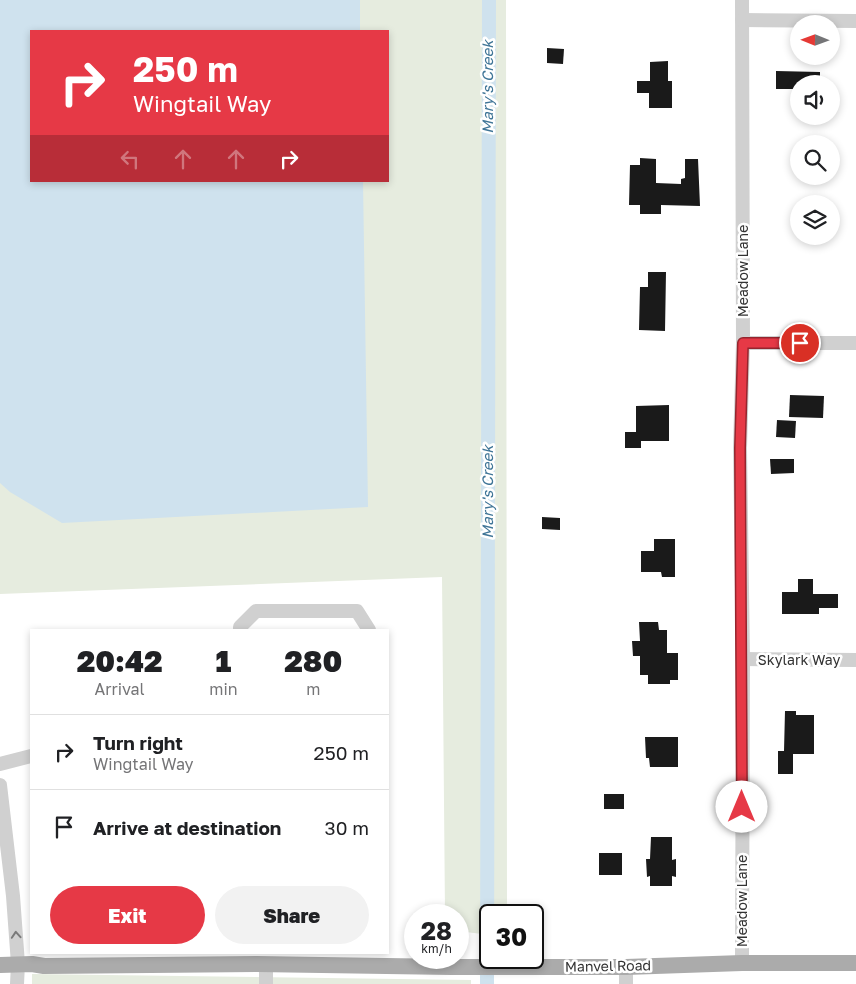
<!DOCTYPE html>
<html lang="en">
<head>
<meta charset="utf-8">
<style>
  :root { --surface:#fff; --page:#f2f2f2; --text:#202124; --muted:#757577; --line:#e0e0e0; --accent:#e63946 }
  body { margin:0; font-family:"Golos Text",sans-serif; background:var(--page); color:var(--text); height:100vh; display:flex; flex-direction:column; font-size:19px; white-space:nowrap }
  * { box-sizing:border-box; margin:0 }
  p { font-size:16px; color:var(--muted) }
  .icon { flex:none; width:28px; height:28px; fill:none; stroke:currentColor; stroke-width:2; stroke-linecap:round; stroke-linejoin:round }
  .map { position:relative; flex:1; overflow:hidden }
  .sheet { position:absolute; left:30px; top:629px; width:359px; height:325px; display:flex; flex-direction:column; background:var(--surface); border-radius:0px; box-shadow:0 2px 8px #0003 }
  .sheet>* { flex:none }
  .hud { position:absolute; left:30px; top:30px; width:359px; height:152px; border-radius:0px; box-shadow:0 2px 8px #0003; background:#e63946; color:#fff; overflow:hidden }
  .needle { width:32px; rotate:271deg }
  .tools { position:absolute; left:790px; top:15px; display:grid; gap:10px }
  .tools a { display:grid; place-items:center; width:50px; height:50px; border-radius:50%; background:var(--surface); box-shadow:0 2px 8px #0003; font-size:25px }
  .speed { position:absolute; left:404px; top:904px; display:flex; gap:10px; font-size:25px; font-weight:700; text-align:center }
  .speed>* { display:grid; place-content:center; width:65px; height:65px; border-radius:50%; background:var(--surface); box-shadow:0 2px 8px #0003; line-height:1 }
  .speed small { font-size:12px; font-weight:400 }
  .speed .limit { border:2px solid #111; border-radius:8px; background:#fff; color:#111 }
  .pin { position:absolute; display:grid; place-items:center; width:42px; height:42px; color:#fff; margin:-21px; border:2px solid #fff; border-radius:50%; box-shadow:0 1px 5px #0007 }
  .me { position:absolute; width:55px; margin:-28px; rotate:0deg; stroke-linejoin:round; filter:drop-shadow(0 0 4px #0008) }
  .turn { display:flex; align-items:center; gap:18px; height:105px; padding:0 20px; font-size:22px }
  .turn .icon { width:65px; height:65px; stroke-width:2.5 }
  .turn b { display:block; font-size:35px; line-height:42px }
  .lanes { display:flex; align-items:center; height:48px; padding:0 20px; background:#0003; justify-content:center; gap:25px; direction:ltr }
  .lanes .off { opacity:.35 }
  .eta { display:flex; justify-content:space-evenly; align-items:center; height:85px; text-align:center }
  .eta b { font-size:30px; font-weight:800; line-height:35px }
  .action { display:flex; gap:10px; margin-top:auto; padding:10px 20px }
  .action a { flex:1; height:58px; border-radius:30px; background:var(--accent); color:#fff; font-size:20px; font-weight:800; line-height:58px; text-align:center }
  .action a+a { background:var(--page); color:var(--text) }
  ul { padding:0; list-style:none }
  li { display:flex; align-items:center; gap:15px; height:75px; padding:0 20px; border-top:1px solid var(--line) }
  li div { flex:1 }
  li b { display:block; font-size:19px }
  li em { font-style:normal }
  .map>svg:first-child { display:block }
</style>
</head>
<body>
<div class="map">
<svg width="856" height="984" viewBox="0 0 856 984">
  <rect width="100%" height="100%" fill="#fff"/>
  <g fill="#e6ecdf" fill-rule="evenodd">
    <path d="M0,0H506L507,915H490V935L458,931V915H445L442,577L0,594ZM31,31H388V181H31Z"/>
    <path d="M32,974L471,980V984H32Z"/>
  </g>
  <path fill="#cfe2ee" d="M0,0H360V31H31V181H363L368,507L62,523L10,492L0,483Z"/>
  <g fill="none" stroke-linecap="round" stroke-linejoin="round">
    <path stroke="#cfe2ee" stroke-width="14" d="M487,984L489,0"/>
  </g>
  <g fill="#1a1a1a">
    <path d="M547,48L564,49L563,64L547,63Z"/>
    <path d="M668,61V81H672V108H649V93H637V81H650V62Z"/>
    <path d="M776,71L820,72V84H799V89H776Z"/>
    <path d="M640,158L656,159V183L681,184V179L685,178V159H698L700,206L661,205V214H640V205H629L630,165H640Z"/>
    <path d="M648,272H666L665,331L639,330L640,287H648Z"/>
    <path d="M790,395L824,396L823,418L789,417Z"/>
    <path d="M669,405V441H641V448H625V432H636V406Z"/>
    <path d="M777,420L796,421L795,438L776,437Z"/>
    <path d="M770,459H794V473L771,474Z"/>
    <path d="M542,517L560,518V530L542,529Z"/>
    <path d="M654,539H675V577H662L661,572H641V551H654Z"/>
    <path d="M798,579H813V594H838V608H819V614H782V592H798Z"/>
    <path d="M639,622H658L659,630H667V653H678V680H670V684H648V675H640V656H633L632,641H640Z"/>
    <path d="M785,711H796V715H814V754H793V774H778V751H784Z"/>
    <path d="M645,737H678V767H650L649,758H646Z"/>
    <rect x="604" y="794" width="20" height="15"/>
    <path d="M651,837H672V860L676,859V877L672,876V886H650V876L647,877L646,859H650Z"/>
    <rect x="599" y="853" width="23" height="22"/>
  </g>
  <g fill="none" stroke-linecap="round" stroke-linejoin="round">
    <g stroke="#d0d0d0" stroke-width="14">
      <path d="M742,0L743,343L740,448L743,659L742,963"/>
      <path d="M742,20L856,21"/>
      <path d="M743,343H856"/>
      <path d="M240,630V627L256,611H357L369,630"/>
      <path d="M743,659L856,660"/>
      <path d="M0,764L31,756"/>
      <path d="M0,785L13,896L18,964L17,984"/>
      <path d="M266,984V964"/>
      <path d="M626,984V967"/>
    </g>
    <path stroke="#ababab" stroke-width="16" d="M0,965L32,964L44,966L257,964L451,967H626L742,963H856"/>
  </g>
  <defs><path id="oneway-chevron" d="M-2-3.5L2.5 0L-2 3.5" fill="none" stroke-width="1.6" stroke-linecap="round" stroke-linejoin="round" transform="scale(1.25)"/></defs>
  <use stroke="#7a7a7a" href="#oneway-chevron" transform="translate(16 935) rotate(-94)"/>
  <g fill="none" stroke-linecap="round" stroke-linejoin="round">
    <g stroke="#96252e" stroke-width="12">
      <path id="route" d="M742,807L740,448L743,343H800"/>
    </g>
    <use href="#route" stroke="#e63946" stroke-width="9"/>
  </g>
  <g text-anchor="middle" stroke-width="5" stroke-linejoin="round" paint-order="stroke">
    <g font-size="14" fill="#333" stroke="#fff">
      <text transform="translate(743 271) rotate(-90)" y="5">Meadow Lane</text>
      <text x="799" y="665">Skylark Way</text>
      <text transform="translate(742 901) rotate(-90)" y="5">Meadow Lane</text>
      <text transform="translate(608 966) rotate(-1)" y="5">Manvel Road</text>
    </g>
    <g font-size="15" font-style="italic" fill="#3f7597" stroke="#fff">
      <text transform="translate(488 87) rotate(-90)" y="5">Mary's Creek</text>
      <text transform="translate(488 492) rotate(-90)" y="5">Mary's Creek</text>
    </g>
  </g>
</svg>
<div class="tools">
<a><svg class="needle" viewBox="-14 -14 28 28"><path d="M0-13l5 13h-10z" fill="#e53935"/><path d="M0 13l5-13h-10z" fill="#757577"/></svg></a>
<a><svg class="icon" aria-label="sound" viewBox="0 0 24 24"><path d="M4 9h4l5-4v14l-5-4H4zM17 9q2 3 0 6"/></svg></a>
<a><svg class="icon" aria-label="search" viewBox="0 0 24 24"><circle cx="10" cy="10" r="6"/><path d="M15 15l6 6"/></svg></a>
<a><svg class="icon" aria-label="layers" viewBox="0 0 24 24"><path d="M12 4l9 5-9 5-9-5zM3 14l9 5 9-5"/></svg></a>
</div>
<div class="speed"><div>28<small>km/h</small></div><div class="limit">30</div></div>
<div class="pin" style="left:800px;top:343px;background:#d93025"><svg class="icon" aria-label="arrive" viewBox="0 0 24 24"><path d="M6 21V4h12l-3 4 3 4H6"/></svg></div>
<svg class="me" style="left:742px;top:807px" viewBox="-20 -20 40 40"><circle r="19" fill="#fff"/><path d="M0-13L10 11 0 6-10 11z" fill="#e63946"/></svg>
<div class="hud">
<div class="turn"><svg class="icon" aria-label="right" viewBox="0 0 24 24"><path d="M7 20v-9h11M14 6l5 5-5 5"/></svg><div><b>250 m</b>Wingtail Way</div></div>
<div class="lanes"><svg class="icon off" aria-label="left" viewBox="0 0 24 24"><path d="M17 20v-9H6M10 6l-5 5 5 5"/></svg><svg class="icon off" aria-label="ahead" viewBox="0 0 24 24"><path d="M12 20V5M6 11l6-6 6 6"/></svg><svg class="icon off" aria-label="ahead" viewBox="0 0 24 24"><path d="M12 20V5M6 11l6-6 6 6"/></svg><svg class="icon" aria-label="right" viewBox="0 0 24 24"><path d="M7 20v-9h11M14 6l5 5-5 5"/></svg></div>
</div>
<section class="sheet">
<div class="eta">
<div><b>20:42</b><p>Arrival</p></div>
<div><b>1</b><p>min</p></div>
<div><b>280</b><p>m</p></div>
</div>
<ul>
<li><svg class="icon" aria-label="right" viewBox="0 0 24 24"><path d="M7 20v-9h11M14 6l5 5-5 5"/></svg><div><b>Turn right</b><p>Wingtail Way</p></div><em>250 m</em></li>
<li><svg class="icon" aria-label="arrive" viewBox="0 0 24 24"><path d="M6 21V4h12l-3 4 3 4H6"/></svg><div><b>Arrive at destination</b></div><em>30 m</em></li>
</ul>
<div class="action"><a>Exit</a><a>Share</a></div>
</section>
</div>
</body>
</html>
